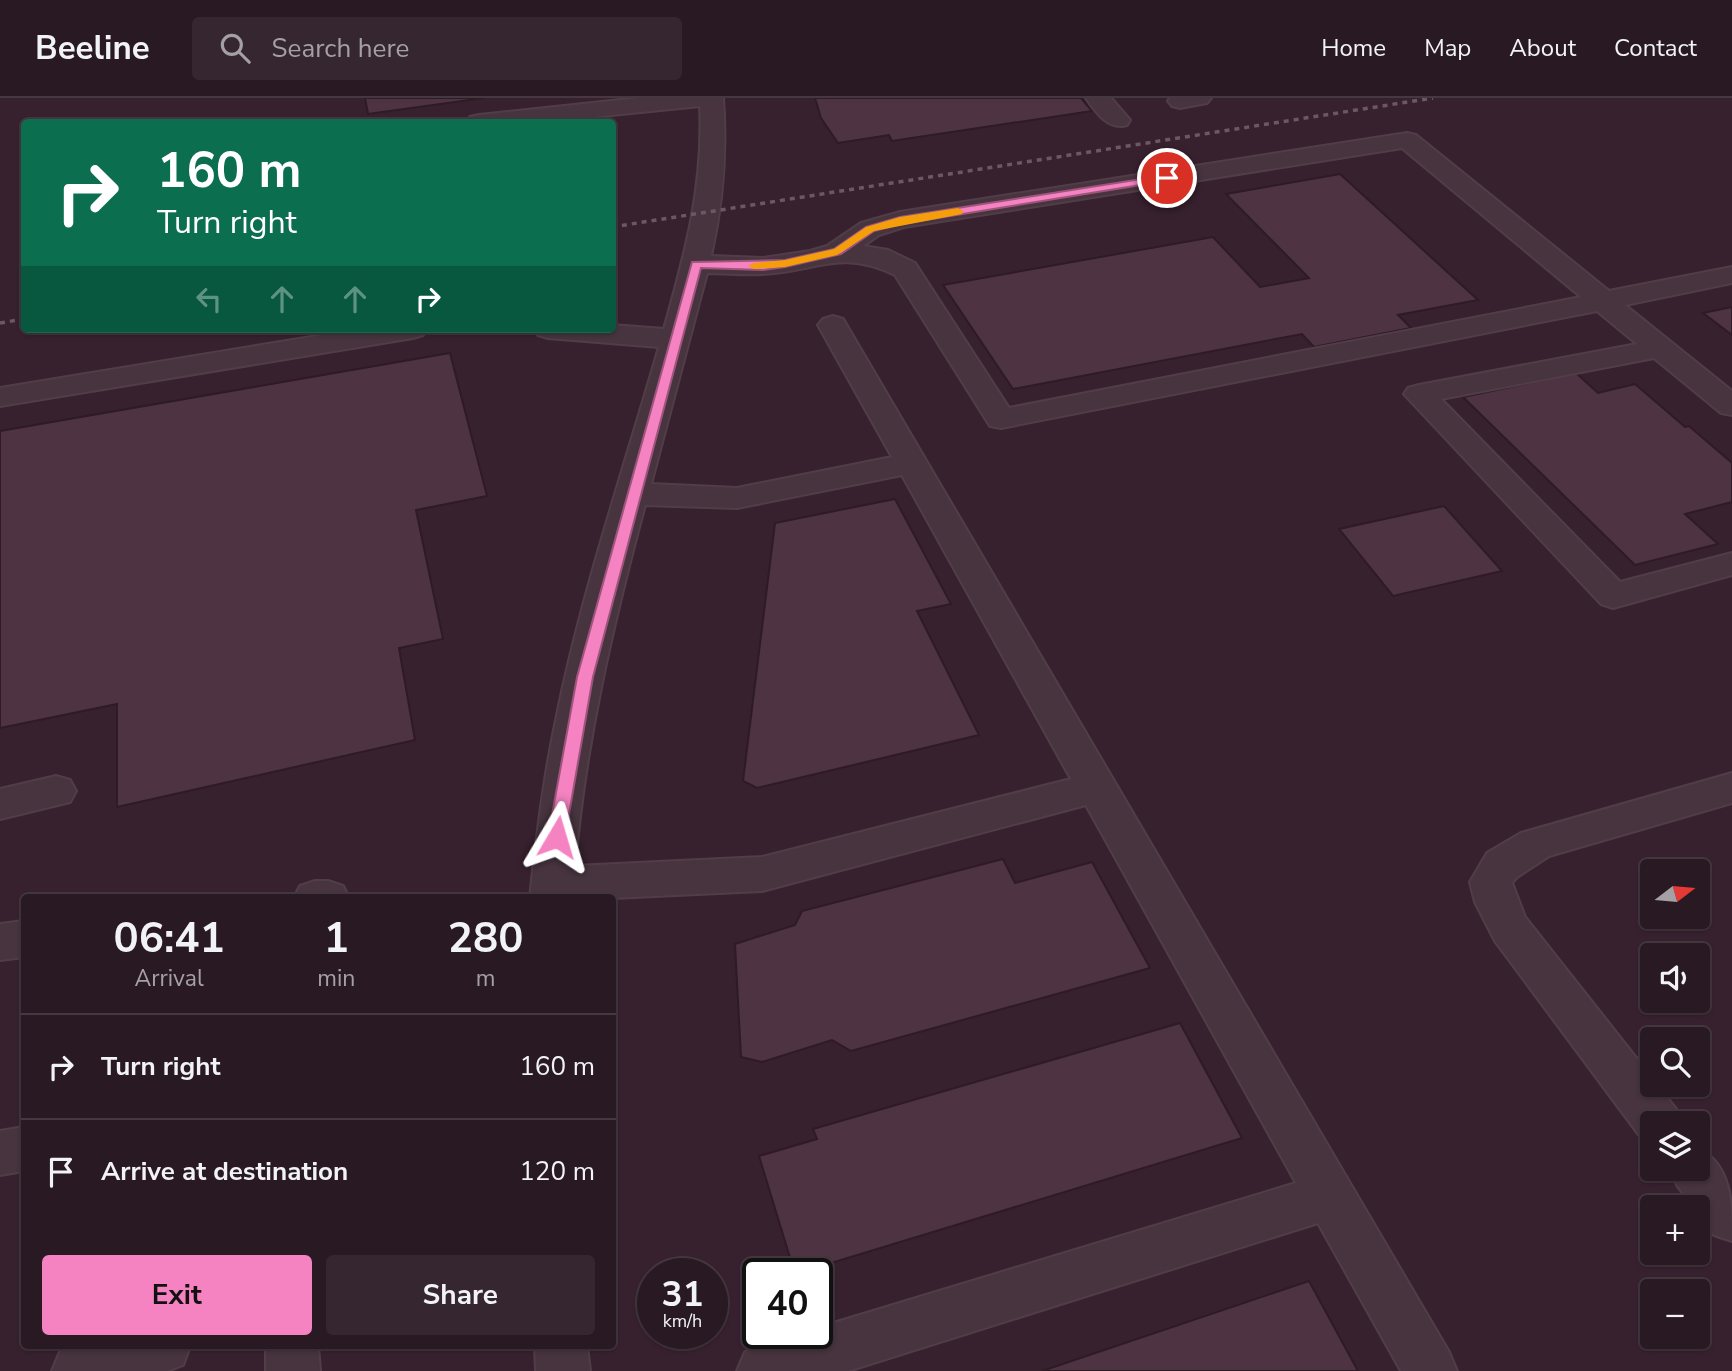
<!DOCTYPE html>
<html lang="en">
<head>
<meta charset="utf-8">
<style>
  :root { --surface:#291922; --page:#35262f; --text:#f1f3f6; --muted:#a5a0a5; --line:#453840; --accent:#f582c1 }
  body { margin:0; font-family:"Nunito Sans",sans-serif; background:var(--page); color:var(--text); height:100vh; display:flex; flex-direction:column; font-size:26px; white-space:nowrap }
  * { box-sizing:border-box; margin:0 }
  p { font-size:23px; color:var(--muted) }
  .icon { flex:none; width:38px; height:38px; fill:none; stroke:currentColor; stroke-width:2; stroke-linecap:round; stroke-linejoin:round }
  .map { position:relative; flex:1; overflow:hidden }
  .details { position:absolute; left:21px; top:796px; width:595px; height:455px; display:flex; flex-direction:column; background:var(--surface); border-radius:7px; box-shadow:0 2px 5px #0004,0 0 0 2px var(--line) }
  .details>* { flex:none }
  .guide { position:absolute; left:21px; top:21px; width:595px; height:214px; border-radius:7px; box-shadow:0 2px 5px #0004,0 0 0 2px var(--line); background:#0b6e4f; color:#fff; overflow:hidden }
  .needle { width:46px; rotate:74deg }
  .controls { position:absolute; left:1640px; top:761px; display:grid; gap:14px }
  .controls a { display:grid; place-items:center; width:70px; height:70px; border-radius:7px; background:var(--surface); box-shadow:0 2px 5px #0004,0 0 0 2px var(--line); font-size:35px }
  .speed { position:absolute; left:637px; top:1160px; display:flex; gap:14px; font-size:35px; font-weight:700; text-align:center }
  .speed>* { display:grid; place-content:center; width:91px; height:91px; border-radius:50%; background:var(--surface); box-shadow:0 2px 5px #0004,0 0 0 2px var(--line); line-height:1 }
  .speed small { font-size:18px; font-weight:400 }
  .speed .limit { border:4px solid #111; border-radius:10px; background:#fff; color:#111 }
  .pin { position:absolute; display:grid; place-items:center; width:60px; height:60px; color:#fff; margin:-30px; border:4px solid #fff; border-radius:50%; box-shadow:0 2px 7px #0007 }
  .me { position:absolute; width:77px; margin:-38px; rotate:7deg; stroke-linejoin:round; filter:drop-shadow(0 0 5px #0008) }
  .turn { display:flex; align-items:center; gap:24px; height:147px; padding:0 21px; font-size:32px }
  .turn .icon { width:91px; height:91px; stroke-width:2.5 }
  .turn b { display:block; font-size:49px; line-height:60px }
  .lanes { display:flex; align-items:center; height:66px; padding:0 21px; background:#0003; justify-content:center; gap:35px; direction:ltr }
  .lanes .off { opacity:.35 }
  .eta { display:flex; justify-content:space-evenly; align-items:center; height:119px; text-align:center }
  .eta b { font-size:42px; font-weight:700; line-height:49px }
  .cta { display:flex; gap:14px; margin-top:auto; padding:14px 21px }
  .cta a { flex:1; height:80px; border-radius:7px; background:var(--accent); color:#111; font-size:28px; font-weight:700; line-height:80px; text-align:center }
  .cta a+a { background:var(--page); color:var(--text) }
  ul { padding:0; list-style:none }
  li { display:flex; align-items:center; gap:21px; height:105px; padding:0 21px; border-top:2px solid var(--line) }
  li div { flex:1 }
  li b { display:block; font-size:26px }
  li em { font-style:normal }
  header { display:flex; align-items:center; gap:42px; box-sizing:border-box; height:98px; padding:0 35px; background:var(--surface); border-bottom:2px solid var(--line) }
  header strong { font-size:33px }
  nav { display:flex; gap:38px; margin-inline-start:auto; font-size:24px }
  .search { width:490px; height:63px; background:var(--page); display:flex; align-items:center; gap:18px; box-sizing:border-box; padding:0 24px; border-radius:7px; color:var(--muted); font-size:26px }
  .map>svg:first-child { display:block }
</style>
</head>
<body>
<header>
<strong>Beeline</strong>
<div class="search"><svg class="icon" aria-label="search" viewBox="0 0 24 24"><circle cx="10" cy="10" r="6"/><path d="M15 15l6 6"/></svg>Search here</div>
<nav><a>Home</a><a>Map</a><a>About</a><a>Contact</a></nav>
</header>
<div class="map">
<svg width="1732" height="1273" viewBox="0 0 1732 1273">
  <rect width="100%" height="100%" fill="#37212e"/>
  <g fill="#4e3342" stroke="#2e1b26" stroke-width="2">
    <path d="M365,0H484L368,16Z"/>
    <path d="M815,0H1081L1092,13L892,43L889,37L838,45L821,20Z"/>
    <path d="M1340,76L1478,202L1398,217L1411,230L1314,249L1302,236L1013,291L943,187L1213,139L1260,189L1309,180L1226,96Z"/>
    <path d="M1732,209V237L1703,215Z"/>
    <path d="M450,255L487,398L416,412L443,541L399,550L415,642L117,709V606L0,630V333Z"/>
    <path d="M1576,275L1598,295L1635,286L1685,329L1689,328L1732,365V404L1685,416L1718,446L1635,467L1463,299Z"/>
    <path d="M895,401L951,506L917,513L979,637L757,690L743,683L775,425Z"/>
    <path d="M1444,408L1502,473L1393,498L1339,431Z"/>
    <path d="M1003,761L1015,785L1092,764L1150,870L851,953L832,942L762,964L741,959L735,846L795,827L802,813Z"/>
    <path d="M1180,925L1242,1040L795,1176L759,1058L817,1041L813,1031Z"/>
    <path d="M1309,1183L1358,1273H1042Z"/>
  </g>
  <g fill="none" stroke-linecap="round" stroke-linejoin="round">
    <g stroke="#513d48" stroke-width="4">
      <g id="minor">
        <path d="M639,0H723C727,55 723,105 711,158L763,160L810,153L827,148L861,125L900,114L1407,35L1416,37L1609,193L1732,169V185L1625,207L1732,293V317L1721,315L1654,260L1441,301L1620,484L1732,455V477L1613,510L1601,506L1404,296L1408,290L1419,287L1637,246L1597,213L1001,330L990,328L895,177C839,150 817,174 762,176C744,177 725,175 707,175L651,386L737,390L892,359L818,227L823,221L833,218L843,221L1449,1254L1457,1273H1401L1318,1125L848,1273H737L745,1254C769,1244 792,1236 817,1236V1230L1296,1085L1086,707L762,793L612,800H530C536,742 543,684 555,627C580,499 623,374 659,249L548,240L538,237L533,231H612V227L664,231C685,156 704,87 700,8L543,24H467L470,19L479,17ZM1402,50L1581,199L1009,310L915,165L888,152L863,148L879,137L904,129ZM902,377L1071,681L762,759L575,768C585,645 613,526 645,407L737,410Z"/>
        <path d="M1086,0H1111L1130,22L1127,27C1108,32 1096,15 1086,0Z"/>
        <path d="M1170,0H1211L1207,5L1180,10L1172,8L1168,3Z"/>
        <path d="M360,231H428L423,237L413,240L0,308V290Z"/>
        <path d="M1732,675V705L1549,758L1517,779L1512,785L1525,819L1652,980V987H1657L1676,1011L1683,1026H1652V1045L1642,1041L1495,843L1475,804L1470,784L1487,755L1521,735Z"/>
        <path d="M56,678L70,682L76,693L70,704L0,721V691Z"/>
        <path d="M315,783H328L343,788L349,800H294L300,788Z"/>
        <path d="M24,823V859L0,862V826Z"/>
        <path d="M24,1029V1073L0,1077V1033Z"/>
        <path d="M1698,1050C1732,1067 1732,1105 1732,1143L1714,1137L1698,1114V1110H1694L1677,1087L1670,1071H1698Z"/>
        <path d="M76,1248H190L183,1267L167,1273H52L60,1254Z"/>
        <path d="M266,1248H318L320,1273H266Z"/>
        <path d="M535,1248H587L590,1273H536Z"/>
      </g>
    </g>
    <use href="#minor" fill="#47343f" fill-rule="evenodd"/>
    <g stroke="#6e5664" stroke-width="3.5" stroke-dasharray="5 5" stroke-linecap="butt">
      <path d="M612,129L1433,0"/>
      <path d="M0,225L24,221"/>
    </g>
  </g>
  <path fill="#f582c1" stroke="#9f547d" stroke-width="2" d="M1167,77L1172,80L1171,82L901,126L874,133L841,156L785,169L763,172L701,170L593,579L565,739L563,744H551L548,739L577,579L692,164L785,162L834,151L866,129L900,119Z"/>
  <path fill="#f59e0b" d="M958,110L963,113L962,116L874,133L837,157L785,169L754,171L748,168L754,165L785,162L834,151L866,129L900,119Z"/>
</svg>
<div class="controls">
<a><svg class="needle" viewBox="-14 -14 28 28"><path d="M0-13l5 13h-10z" fill="#e53935"/><path d="M0 13l5-13h-10z" fill="#a5a0a5"/></svg></a>
<a><svg class="icon" aria-label="sound" viewBox="0 0 24 24"><path d="M4 9h4l5-4v14l-5-4H4zM17 9q2 3 0 6"/></svg></a>
<a><svg class="icon" aria-label="search" viewBox="0 0 24 24"><circle cx="10" cy="10" r="6"/><path d="M15 15l6 6"/></svg></a>
<a><svg class="icon" aria-label="layers" viewBox="0 0 24 24"><path d="M12 4l9 5-9 5-9-5zM3 14l9 5 9-5"/></svg></a>
<a>+</a>
<a>−</a>
</div>
<div class="speed"><div>31<small>km/h</small></div><div class="limit">40</div></div>
<div class="pin" style="left:1167px;top:80px;background:#d93025"><svg class="icon" aria-label="arrive" viewBox="0 0 24 24"><path d="M6 21V4h12l-3 4 3 4H6"/></svg></div>
<svg class="me" style="left:557px;top:739px" viewBox="-20 -20 40 40"><path d="M0-17L14 15 0 8-14 15z" fill="#f582c1" stroke="#fff" stroke-width="4"/></svg>
<div class="guide">
<div class="turn"><svg class="icon" aria-label="right" viewBox="0 0 24 24"><path d="M7 20v-9h11M14 6l5 5-5 5"/></svg><div><b>160 m</b>Turn right</div></div>
<div class="lanes"><svg class="icon off" aria-label="left" viewBox="0 0 24 24"><path d="M17 20v-9H6M10 6l-5 5 5 5"/></svg><svg class="icon off" aria-label="ahead" viewBox="0 0 24 24"><path d="M12 20V5M6 11l6-6 6 6"/></svg><svg class="icon off" aria-label="ahead" viewBox="0 0 24 24"><path d="M12 20V5M6 11l6-6 6 6"/></svg><svg class="icon" aria-label="right" viewBox="0 0 24 24"><path d="M7 20v-9h11M14 6l5 5-5 5"/></svg></div>
</div>
<section class="details">
<div class="eta">
<div><b>06:41</b><p>Arrival</p></div>
<div><b>1</b><p>min</p></div>
<div><b>280</b><p>m</p></div>
</div>
<ul>
<li><svg class="icon" aria-label="right" viewBox="0 0 24 24"><path d="M7 20v-9h11M14 6l5 5-5 5"/></svg><div><b>Turn right</b></div><em>160 m</em></li>
<li><svg class="icon" aria-label="arrive" viewBox="0 0 24 24"><path d="M6 21V4h12l-3 4 3 4H6"/></svg><div><b>Arrive at destination</b></div><em>120 m</em></li>
</ul>
<div class="cta"><a>Exit</a><a>Share</a></div>
</section>
</div>
</body>
</html>
